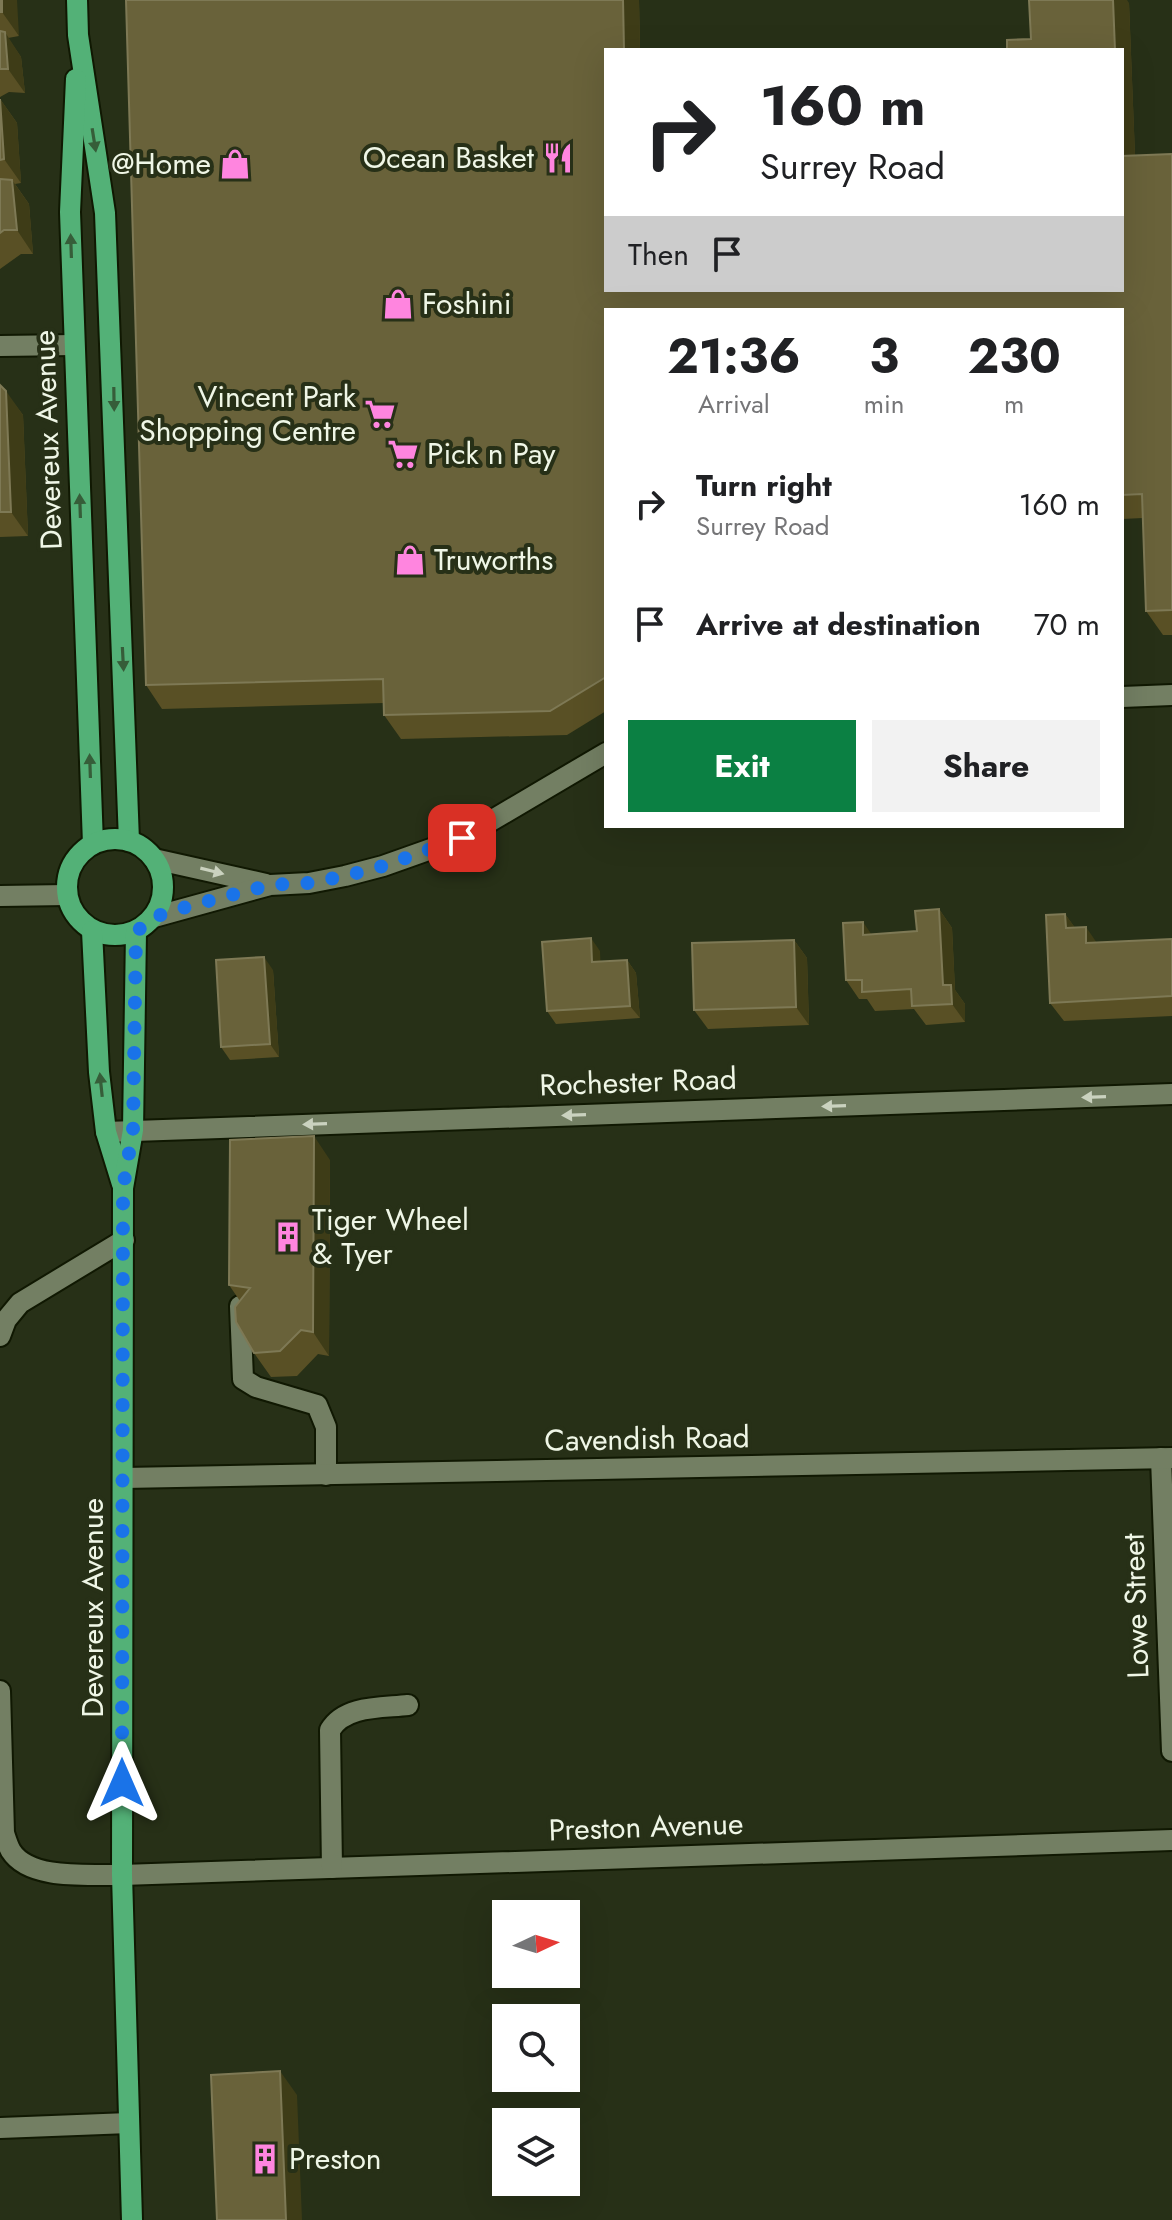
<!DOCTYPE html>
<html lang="en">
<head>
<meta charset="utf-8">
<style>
  :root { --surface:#fff; --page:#f2f2f2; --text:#202124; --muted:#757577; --accent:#0b8043 }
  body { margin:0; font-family:Jost,sans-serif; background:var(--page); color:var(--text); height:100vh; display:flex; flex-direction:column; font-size:30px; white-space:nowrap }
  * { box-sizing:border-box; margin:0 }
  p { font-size:26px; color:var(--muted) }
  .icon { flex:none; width:44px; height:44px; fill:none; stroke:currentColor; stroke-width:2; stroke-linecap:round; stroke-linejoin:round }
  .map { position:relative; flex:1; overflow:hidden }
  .details { position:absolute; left:604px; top:308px; width:520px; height:520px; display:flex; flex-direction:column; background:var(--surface); border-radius:0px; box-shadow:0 8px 32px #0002 }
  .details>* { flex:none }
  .guide { position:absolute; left:604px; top:48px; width:520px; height:244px; border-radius:0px; box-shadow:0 8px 32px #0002; background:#fff; color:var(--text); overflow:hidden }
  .needle { width:52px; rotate:86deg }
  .buttons { position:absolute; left:492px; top:1900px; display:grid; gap:16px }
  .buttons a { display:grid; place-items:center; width:88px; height:88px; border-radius:0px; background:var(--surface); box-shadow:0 8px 32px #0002; font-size:40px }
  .pin { position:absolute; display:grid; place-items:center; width:68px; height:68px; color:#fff; margin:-34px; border-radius:16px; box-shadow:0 4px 12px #0006 }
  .me { position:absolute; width:88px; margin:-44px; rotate:0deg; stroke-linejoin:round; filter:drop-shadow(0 0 6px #0008) }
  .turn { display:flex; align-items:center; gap:28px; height:168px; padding:0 24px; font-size:36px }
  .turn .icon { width:104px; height:104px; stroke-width:2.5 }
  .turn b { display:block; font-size:56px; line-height:68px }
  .then { display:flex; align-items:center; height:76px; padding:0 24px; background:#0003; gap:16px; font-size:30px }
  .eta { display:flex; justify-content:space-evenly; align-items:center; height:136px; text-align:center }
  .eta b { font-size:48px; font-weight:700; line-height:56px }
  .primary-button { display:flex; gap:16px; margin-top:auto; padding:16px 24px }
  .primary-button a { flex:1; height:92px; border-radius:0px; background:var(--accent); color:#fff; font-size:32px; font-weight:700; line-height:92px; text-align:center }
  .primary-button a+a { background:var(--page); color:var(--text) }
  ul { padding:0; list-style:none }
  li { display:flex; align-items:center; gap:24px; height:120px; padding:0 24px }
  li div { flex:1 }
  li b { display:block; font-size:30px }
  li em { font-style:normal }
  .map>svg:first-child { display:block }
</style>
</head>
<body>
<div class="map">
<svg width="1172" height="2220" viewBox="0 0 1172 2220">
  <rect width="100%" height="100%" fill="#273017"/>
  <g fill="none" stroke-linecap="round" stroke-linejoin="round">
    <g stroke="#101802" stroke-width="24">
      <g id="minor">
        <path d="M0,346L74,345"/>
        <path d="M1122,697L1172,695"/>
        <path d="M154,859L266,884"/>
        <path d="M0,896L67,895"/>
        <path d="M154,917L270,885L309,883L345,876L383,866L462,838L606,753"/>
        <path d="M106,1132L1172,1094"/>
        <path d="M240,1306L243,1379L256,1387L317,1405L326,1427V1475"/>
        <path d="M0,1336L6,1320L20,1303L124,1240"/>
        <path d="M1161,1458L1172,1751"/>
        <path d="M124,1478L1172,1458"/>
        <path d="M0,1691L4,1833C6,1839 8,1846 11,1851C30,1881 91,1874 122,1875L1172,1840"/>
        <path d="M332,1868L330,1730C345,1705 382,1708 408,1705"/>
        <path d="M0,2128L129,2123"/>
      </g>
    </g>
    <g stroke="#101802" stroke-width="24">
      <g id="major">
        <path d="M77,0L78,35L105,213L129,841"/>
        <path d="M76,79L70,212L93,844"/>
        <circle cx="115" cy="887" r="48"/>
        <path d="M92,931L99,1072L106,1132L122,1184"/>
        <path d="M132,2220L122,1875L123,1188L133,1130L136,932"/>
      </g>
    </g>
    <use href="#minor" stroke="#737f63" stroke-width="20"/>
    <use href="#major" stroke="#53b177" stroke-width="20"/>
  </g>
  <g fill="#595025">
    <path d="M0,0L19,36L8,38L21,57L25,93L9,92L0,97Z"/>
    <path d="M126,0H639L640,50H606V290H1122L1031,39L1129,3L1135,156L1172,154V635H1163L1146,611L1143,518L1122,519V310H606V711L567,735L401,739L384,715V703L162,709L146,685Z"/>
    <path d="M0,99L17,123L21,183L15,184L29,204L33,254H21L0,269Z"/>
    <path d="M0,385L23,415L28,536L0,537Z"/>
    <path d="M939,909L952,928L955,990L965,1004V1022L926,1025L914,1009L875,1011L867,999H859L846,980L871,934L917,931Z"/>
    <path d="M1065,914L1075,928L1097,943L1172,939V1016L1064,1021L1050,1003Z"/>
    <path d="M794,940L807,958L809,1025L708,1029L694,1010Z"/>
    <path d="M600,951V962L627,960L636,973L640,1018L556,1024L547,1011Z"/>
    <path d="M273,970L279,1057L230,1060L221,1047Z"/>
    <path d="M330,1160L329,1356L318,1354L297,1376L271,1377L254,1353L240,1301L229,1285Z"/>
  </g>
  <g fill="#3e3c17">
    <path d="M2,0H17L19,36L2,12Z"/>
    <path d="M623,0H639L640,50H624Z"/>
    <path d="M1113,0H1127L1129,3L1136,180L1122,160V50H1115Z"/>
    <path d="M5,32L21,57L25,93L8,69Z"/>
    <path d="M0,99L17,123L21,183L4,159Z"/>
    <path d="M12,180L29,204L33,254L17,230Z"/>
    <path d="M6,391L23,415L28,536L11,512Z"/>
    <path d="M939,909L952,928L955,990L965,1004V1022L952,1004L943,985Z"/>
    <path d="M1065,914L1079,933L1066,928Z"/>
    <path d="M863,922L876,941L863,935Z"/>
    <path d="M1086,927L1099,946L1086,943Z"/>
    <path d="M591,938L600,951L601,975L592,962Z"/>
    <path d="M794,940L807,958L809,1025L796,1007Z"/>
    <path d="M264,957L273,970L279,1057L270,1044Z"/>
    <path d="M627,960L636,973L640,1018L630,1006Z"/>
    <path d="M314,1136L330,1160L329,1356L313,1332Z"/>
    <path d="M280,2071L297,2095L302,2220H286Z"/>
  </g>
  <g fill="#69623a" stroke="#7e7955" stroke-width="2">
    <rect x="0" y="0" width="2" height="12"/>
    <path d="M126,0H623L624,50H606V290H1122V156L1172,154V610L1146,611L1142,494L1122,495V310H606V677L550,711L384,715L383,679L146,685Z"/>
    <path d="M1029,0H1113L1115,50H1007V40L1031,39Z"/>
    <path d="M0,31L5,32L8,69H0Z"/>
    <path d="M0,99L4,159L0,160Z"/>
    <path d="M0,179L12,180L17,230H4L0,233Z"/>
    <path d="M0,385L6,391L11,512H0Z"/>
    <path d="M939,909L943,985H951L952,1004L912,1006L911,989L862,992V980H846L843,923L863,922V935L917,931L915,911Z"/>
    <path d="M1065,914L1066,928L1086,927V943L1172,939V996L1050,1003L1046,915Z"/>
    <path d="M591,938L592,962L627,960L630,1006L547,1011L542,942Z"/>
    <path d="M794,940L796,1007L694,1010L692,943Z"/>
    <path d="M264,957L270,1044L221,1047L216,960Z"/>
    <path d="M314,1136L313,1332L301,1330L280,1351L254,1353L236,1322L235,1307L250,1288L229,1285L230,1140Z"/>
    <path d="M280,2071L286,2220H217L211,2075Z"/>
  </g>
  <defs><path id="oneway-solid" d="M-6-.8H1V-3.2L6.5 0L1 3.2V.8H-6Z" transform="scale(2)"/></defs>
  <g fill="#365d39">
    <use href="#oneway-solid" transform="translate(94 140) rotate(81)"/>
    <use href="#oneway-solid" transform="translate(71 246) rotate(-92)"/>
    <use href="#oneway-solid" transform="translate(114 399) rotate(89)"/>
    <use href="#oneway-solid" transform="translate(80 506) rotate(-92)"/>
    <use href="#oneway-solid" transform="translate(123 659) rotate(87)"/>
    <use href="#oneway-solid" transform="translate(90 766) rotate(-92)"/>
    <use href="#oneway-solid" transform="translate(101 1085) rotate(-96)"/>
  </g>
  <g fill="#cad2bf">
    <use href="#oneway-solid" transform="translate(212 871) rotate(14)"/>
    <use href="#oneway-solid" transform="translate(1094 1097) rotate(178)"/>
    <use href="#oneway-solid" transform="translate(834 1106) rotate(178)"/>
    <use href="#oneway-solid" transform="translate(574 1115) rotate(178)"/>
    <use href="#oneway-solid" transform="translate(315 1124) rotate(178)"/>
  </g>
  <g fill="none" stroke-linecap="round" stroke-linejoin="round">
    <path stroke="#1a73e8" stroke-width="14" stroke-dasharray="0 25.2" d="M122,1783L123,1188L133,1130L136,932L154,917L193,905L270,885L309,883L345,876L383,866L462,838"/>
  </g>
  <defs>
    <g id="restaurant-bare" transform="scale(2.4)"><path d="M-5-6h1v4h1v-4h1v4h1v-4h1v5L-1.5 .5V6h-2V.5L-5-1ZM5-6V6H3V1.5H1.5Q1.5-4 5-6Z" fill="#ff85df" stroke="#273017" stroke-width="2.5" paint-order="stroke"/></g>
    <g id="shop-bare" transform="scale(2.4)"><path d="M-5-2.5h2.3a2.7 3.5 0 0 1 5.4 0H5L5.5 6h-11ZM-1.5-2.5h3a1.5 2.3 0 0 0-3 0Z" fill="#ff85df" stroke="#273017" stroke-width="2.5" paint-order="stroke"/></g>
    <g id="supermarket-bare" transform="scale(2.4)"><path d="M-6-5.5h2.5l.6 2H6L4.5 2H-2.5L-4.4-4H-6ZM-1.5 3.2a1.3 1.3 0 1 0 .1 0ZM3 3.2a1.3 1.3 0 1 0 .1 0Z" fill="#ff85df" stroke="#273017" stroke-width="2.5" paint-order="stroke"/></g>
    <g id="building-bare" transform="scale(2.4)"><path d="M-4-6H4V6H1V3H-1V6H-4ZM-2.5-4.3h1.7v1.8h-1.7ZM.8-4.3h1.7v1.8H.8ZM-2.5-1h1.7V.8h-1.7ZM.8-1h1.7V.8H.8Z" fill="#ff85df" stroke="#273017" stroke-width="2.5" paint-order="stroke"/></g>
  </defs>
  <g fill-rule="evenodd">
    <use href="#restaurant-bare" x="558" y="158"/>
    <use href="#shop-bare" x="235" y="164"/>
    <use href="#shop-bare" x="398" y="304"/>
    <use href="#supermarket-bare" x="380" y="414"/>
    <use href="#supermarket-bare" x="403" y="454"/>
    <use href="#shop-bare" x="410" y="560"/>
    <use href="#building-bare" x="288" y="1237"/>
    <use href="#building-bare" x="265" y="2159"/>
  </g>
  <g text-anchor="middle" stroke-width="8" stroke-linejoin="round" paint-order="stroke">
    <g font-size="30" fill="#eff6e6" stroke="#273017" text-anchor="start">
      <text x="534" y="168" text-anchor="end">Ocean Basket</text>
      <text x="211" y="174" text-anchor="end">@Home</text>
      <text x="422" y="314">Foshini</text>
      <text x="356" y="407" text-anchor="end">Vincent Park<tspan x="356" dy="34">Shopping Centre</tspan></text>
      <text x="427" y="464">Pick n Pay</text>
      <text x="434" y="570">Truworths</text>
      <text x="312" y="1230">Tiger Wheel<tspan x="312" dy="34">&amp; Tyer</tspan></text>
      <text x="289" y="2169">Preston</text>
    </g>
    <g font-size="30" fill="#eff6e6" stroke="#273017">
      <text transform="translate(48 440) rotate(-92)" y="10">Devereux Avenue</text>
      <text transform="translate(638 1082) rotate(-2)" y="10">Rochester Road</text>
      <text transform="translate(647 1439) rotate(-1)" y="10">Cavendish Road</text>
      <text transform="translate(1136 1606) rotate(-92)" y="10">Lowe Street</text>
      <text transform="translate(93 1608) rotate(-90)" y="10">Devereux Avenue</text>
      <text transform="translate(646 1827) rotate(-2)" y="10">Preston Avenue</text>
    </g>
  </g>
</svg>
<div class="buttons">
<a><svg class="needle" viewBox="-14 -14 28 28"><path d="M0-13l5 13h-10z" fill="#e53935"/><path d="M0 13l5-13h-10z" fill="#757577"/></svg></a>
<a><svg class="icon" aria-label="search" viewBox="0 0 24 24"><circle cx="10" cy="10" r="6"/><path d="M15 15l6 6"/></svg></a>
<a><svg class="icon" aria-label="layers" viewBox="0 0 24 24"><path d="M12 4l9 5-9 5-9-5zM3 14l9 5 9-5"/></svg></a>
</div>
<div class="pin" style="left:462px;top:838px;background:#d93025"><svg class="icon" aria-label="arrive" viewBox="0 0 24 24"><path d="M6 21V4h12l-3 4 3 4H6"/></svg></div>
<svg class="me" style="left:122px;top:1783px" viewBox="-20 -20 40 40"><path d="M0-17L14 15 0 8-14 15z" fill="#1a73e8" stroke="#fff" stroke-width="4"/></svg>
<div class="guide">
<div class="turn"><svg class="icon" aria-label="right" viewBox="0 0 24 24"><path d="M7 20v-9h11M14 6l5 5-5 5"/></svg><div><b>160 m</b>Surrey Road</div></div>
<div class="then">Then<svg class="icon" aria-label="arrive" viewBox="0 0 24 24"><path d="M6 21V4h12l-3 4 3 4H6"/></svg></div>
</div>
<section class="details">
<div class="eta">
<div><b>21:36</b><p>Arrival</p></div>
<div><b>3</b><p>min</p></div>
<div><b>230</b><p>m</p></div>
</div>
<ul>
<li><svg class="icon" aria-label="right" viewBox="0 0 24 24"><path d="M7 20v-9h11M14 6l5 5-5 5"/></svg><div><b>Turn right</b><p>Surrey Road</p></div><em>160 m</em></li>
<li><svg class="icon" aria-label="arrive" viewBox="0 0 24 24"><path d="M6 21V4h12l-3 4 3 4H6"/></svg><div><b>Arrive at destination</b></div><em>70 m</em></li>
</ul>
<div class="primary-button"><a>Exit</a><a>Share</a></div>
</section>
</div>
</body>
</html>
